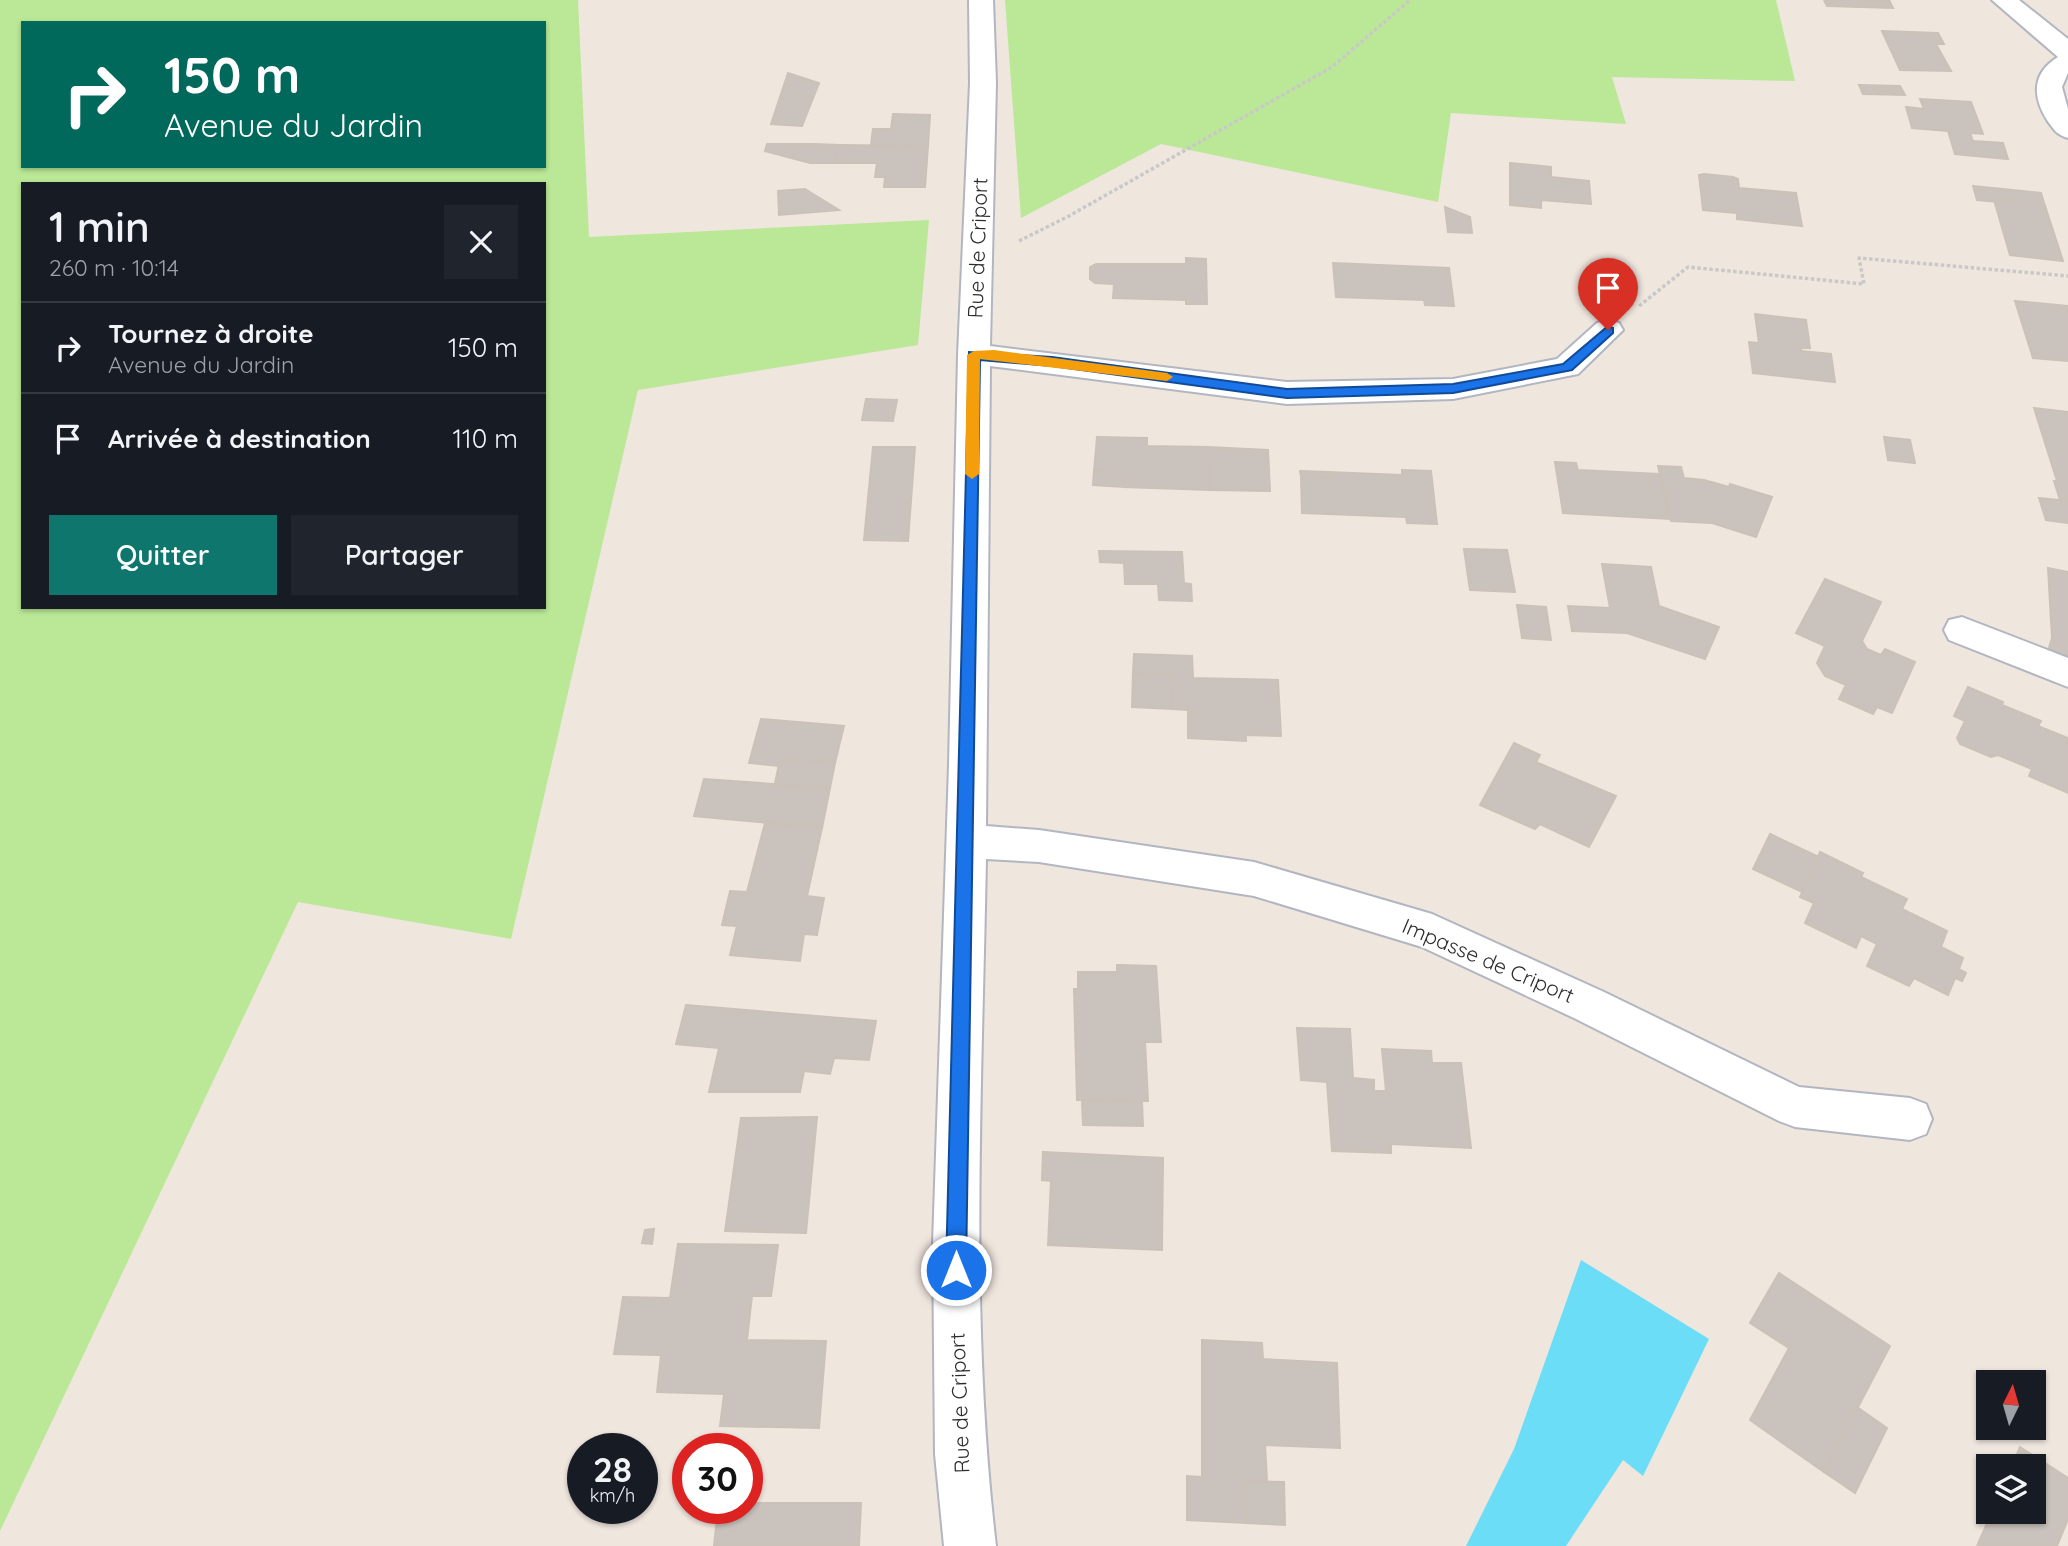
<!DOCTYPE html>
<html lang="fr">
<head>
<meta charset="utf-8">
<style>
  :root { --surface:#171b24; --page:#20242c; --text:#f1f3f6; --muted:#9ea1a6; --line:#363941; --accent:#0f766e }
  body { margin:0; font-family:Quicksand,sans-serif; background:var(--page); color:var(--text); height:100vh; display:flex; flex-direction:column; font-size:26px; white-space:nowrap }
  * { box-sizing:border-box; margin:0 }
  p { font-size:23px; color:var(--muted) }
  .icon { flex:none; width:38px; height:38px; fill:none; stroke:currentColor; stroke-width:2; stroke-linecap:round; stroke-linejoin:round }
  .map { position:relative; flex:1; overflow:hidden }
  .panel { position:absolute; left:21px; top:182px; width:525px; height:427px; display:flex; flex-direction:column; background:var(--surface); border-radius:0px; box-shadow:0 2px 5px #0004 }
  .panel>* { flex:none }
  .hud { position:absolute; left:21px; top:21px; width:525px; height:147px; border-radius:0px; box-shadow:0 2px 5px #0004; background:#00695c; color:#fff; overflow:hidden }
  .needle { width:46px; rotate:5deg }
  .buttons { position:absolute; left:1976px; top:1370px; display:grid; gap:14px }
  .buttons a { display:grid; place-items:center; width:70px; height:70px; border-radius:0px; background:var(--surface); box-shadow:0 2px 5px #0004; font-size:35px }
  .speed { position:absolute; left:567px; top:1433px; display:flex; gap:14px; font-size:35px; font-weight:700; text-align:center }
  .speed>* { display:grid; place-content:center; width:91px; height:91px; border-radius:50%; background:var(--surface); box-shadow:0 2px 5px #0004; line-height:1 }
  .speed small { font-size:18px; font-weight:400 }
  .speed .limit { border:10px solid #d22; background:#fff; color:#111 }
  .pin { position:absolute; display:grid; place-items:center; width:60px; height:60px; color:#fff; margin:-72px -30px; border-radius:50% 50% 50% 0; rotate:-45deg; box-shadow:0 0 7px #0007 }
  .pin .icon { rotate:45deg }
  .me { position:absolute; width:77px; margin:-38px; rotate:0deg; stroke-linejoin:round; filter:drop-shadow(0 0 5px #0008) }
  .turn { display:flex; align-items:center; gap:24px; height:147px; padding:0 28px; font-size:32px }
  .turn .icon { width:91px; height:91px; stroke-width:2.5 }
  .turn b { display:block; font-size:49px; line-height:60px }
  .round { display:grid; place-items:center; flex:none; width:74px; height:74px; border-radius:0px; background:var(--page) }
  .head { display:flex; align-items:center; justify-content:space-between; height:119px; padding:0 28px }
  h1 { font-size:42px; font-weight:600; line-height:52px }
  .button { display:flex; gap:14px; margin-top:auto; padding:14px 28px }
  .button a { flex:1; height:80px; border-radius:0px; background:var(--accent); color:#fff; font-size:28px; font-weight:600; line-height:80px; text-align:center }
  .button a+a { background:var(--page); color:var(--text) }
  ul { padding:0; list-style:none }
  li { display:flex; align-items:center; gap:21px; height:91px; padding:0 28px; border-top:2px solid var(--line) }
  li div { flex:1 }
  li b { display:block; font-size:26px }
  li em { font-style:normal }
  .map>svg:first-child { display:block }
</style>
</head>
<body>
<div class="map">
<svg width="2068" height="1546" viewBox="0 0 2068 1546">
  <rect width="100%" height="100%" fill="#efe6de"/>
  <g fill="#bae897" fill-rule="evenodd">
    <path d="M0,0H578L589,237L929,220L918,345L638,390L511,939L298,902L0,1531ZM23,23H544V166H23ZM23,184H544V607H23Z"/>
    <path d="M1005,0H1776L1795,81L1612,77L1626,124L1451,113L1438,202L1161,144L1021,218Z"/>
  </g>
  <path fill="#6bddf7" d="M1581,1260L1709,1339L1643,1476L1623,1460L1566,1546H1466L1514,1449Z"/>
  <g fill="#cac3bd" stroke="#cbc2b7" stroke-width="2">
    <path d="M1824,0H1889L1893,8L1827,6Z"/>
    <path d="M1882,31L1938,33L1944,44H1936L1951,71L1900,70Z"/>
    <path d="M788,73L819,83L802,126L771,124Z"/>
    <path d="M1859,85L1900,86L1905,95L1863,94Z"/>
    <path d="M1920,99L1971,102L1983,134L1970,133L1973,141L2003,143L2008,159L1955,154L1948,131L1912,128L1906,107L1924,109Z"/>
    <path d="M893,114L930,115L928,146L871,145L873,129H891Z"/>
    <path d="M767,144H813L839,145L835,163H810L765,151Z"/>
    <path d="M839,145L928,146L925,187H884L885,177H875L877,163H835Z"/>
    <path d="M1510,163L1551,167V177L1589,181L1591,204L1541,200V208L1510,205Z"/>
    <path d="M1704,174L1733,177L1738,179L1739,188L1796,193L1802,226L1737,219V213L1703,210L1699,175Z"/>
    <path d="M1973,186L2041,193L2045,206L1977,200Z"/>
    <path d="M805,189L839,210L779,215L778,191Z"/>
    <path d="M1994,200L2045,206L2063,261L2010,255Z"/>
    <path d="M1445,207L1470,217L1472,233L1448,232Z"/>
    <path d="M1186,258L1206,259L1207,304H1186V300L1113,298L1114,284L1095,283L1090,279V267L1096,264H1186Z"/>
    <path d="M1333,263L1449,268L1454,306L1425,305L1424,300L1336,297Z"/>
    <path d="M2015,301L2068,306V361L2033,358Z"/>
    <path d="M1755,314L1806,320L1810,348H1801V351L1831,354L1835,382L1753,373L1749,342L1759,343Z"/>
    <path d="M866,399L897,400L893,421L862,420Z"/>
    <path d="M2034,408L2068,412V501L2060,500L2054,481H2057Z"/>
    <path d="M1097,437L1147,438V446L1208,447L1209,490L1124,487L1125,472L1094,471Z"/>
    <path d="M1884,437L1910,440L1915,463L1888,460Z"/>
    <path d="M873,447H915L908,541L864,540Z"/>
    <path d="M1208,447L1268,450L1270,491L1209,490Z"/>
    <path d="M1555,462L1576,463L1578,470L1659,474L1670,519L1563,513Z"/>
    <path d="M1658,466L1681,467L1684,478L1704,480L1729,487L1730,484L1772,497L1756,537L1712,523L1671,521Z"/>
    <path d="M1402,470L1431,471L1437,524L1407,523L1406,517L1302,513L1301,476L1330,477L1329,472L1402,475Z"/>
    <path d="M1094,471L1125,472L1124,487L1093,485Z"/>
    <path d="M1300,471L1329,472L1330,477L1301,476Z"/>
    <path d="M2039,498L2068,501V523L2046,520Z"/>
    <path d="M1464,549L1507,550L1515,592L1470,590Z"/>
    <path d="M1099,551L1182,552L1184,583L1191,584L1192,601L1159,600L1158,584H1125L1124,563L1100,562Z"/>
    <path d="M1602,564L1651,567L1659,606L1719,627L1705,659L1627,633L1572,631L1568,606L1610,608Z"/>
    <path d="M2048,568L2068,572V659L2048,651L2052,638Z"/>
    <path d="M1825,579L1881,602L1862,641L1867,649L1881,655L1885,649L1915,662L1892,713L1877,707L1873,714L1839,699L1846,685L1825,676L1817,663L1825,646L1796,633Z"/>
    <path d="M1517,605L1546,607L1551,640L1522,638Z"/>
    <path d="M1134,654L1192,656L1193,678L1278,680L1281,736L1246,735V741L1188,738V710L1172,709L1173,675L1133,673Z"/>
    <path d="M1133,673L1173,675L1172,709L1132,707Z"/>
    <path d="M1968,687L2003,702L2002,705L2041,721L2038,726L2068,738V793L2029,776L2032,769L1998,755L1991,757L1960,744L1957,738L1965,721L1954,716Z"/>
    <path d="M761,719L844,726L835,763L780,759L778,766L749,763Z"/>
    <path d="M1514,743L1540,755L1536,762L1616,796L1589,847L1540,824L1535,829L1480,805Z"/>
    <path d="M780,759L835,763L830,788L775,783Z"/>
    <path d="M704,779L830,788L822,828L694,816Z"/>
    <path d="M765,823L822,828L807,896L824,898L817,935L804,934L800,961L730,955L737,926L722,925L730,891L747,892Z"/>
    <path d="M1770,834L1819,857L1802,892L1753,869Z"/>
    <path d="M1820,852L1863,873L1861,877L1907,899L1902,909L1947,931L1941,947L1963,958L1959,969L1966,973L1962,981L1955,978L1948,995L1914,978L1909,986L1867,966L1877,944L1861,936L1856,948L1805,923L1814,903L1800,897Z"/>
    <path d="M1117,965L1156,966L1161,1042H1145L1148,1101L1077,1100L1074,989H1078V972H1117Z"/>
    <path d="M686,1005L876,1021L869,1060L834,1058L830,1074L804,1071L800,1092H709L719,1048L676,1044Z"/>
    <path d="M1297,1028L1350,1029L1353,1078L1374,1080V1091H1386L1382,1049L1431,1051L1432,1063H1461L1471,1148L1391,1144V1153L1332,1151L1327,1082L1301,1080Z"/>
    <path d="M1082,1100L1142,1101L1143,1126L1083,1125Z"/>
    <path d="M817,1117L806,1233L725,1231L741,1118Z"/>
    <path d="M1043,1152L1163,1158L1162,1250L1048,1245L1051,1181L1042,1180Z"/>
    <path d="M654,1229L652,1244L642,1243L645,1230Z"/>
    <path d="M678,1244L778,1245L771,1296H752L747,1340L826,1341L819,1428L720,1426L724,1394L657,1392L661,1355L614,1354L623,1297L670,1298Z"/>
    <path d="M1779,1273L1890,1346L1824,1472L1750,1420L1789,1348L1750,1323Z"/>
    <path d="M1202,1340L1262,1343L1263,1359L1337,1363L1340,1448L1265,1445L1267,1481H1245L1246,1523L1187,1520V1476L1202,1477Z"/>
    <path d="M1857,1407L1887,1428L1855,1493L1824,1472Z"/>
    <path d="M2020,1447L2068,1478V1519L2057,1546H1977L1992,1512H2034V1466H2012Z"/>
    <path d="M1245,1481L1284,1482L1285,1525L1246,1523Z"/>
    <path d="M747,1503H861L859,1546H714L718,1508H747Z"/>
  </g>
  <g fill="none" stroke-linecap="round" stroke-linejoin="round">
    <g stroke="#b2b6c1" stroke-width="4">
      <g id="minor">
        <path d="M969,0H993L996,83L990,346L1287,382L1453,379L1557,359L1597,323L1608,320L1619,323L1623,330L1578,374L1453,399L1287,404L990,366L986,826L1039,830L1254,862L1432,914L1604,992L1799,1087L1910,1098L1926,1104L1932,1119L1926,1134L1910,1140L1795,1127L1779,1121L1574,1018L1422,947L1254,896L1039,862L986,859C982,1087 969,1318 996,1546H944L935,1454L933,1244L949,765L958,355L970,83Z"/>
        <path d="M1992,0H2019L2068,39V73L2062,87L2068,109V138C2057,135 2054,130 2047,120C2032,96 2032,73 2058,57Z"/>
        <path d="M1962,617L2068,658V687L1949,640L1944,630L1949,620Z"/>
      </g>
    </g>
    <g stroke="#c8c8c8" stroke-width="3.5" stroke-dasharray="3.5 2.5" stroke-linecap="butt">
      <path d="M1019,241L1069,216L1332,67L1410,0"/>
      <path d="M1639,306L1688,267L1864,284L1859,258L2068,276"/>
    </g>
    <use href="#minor" fill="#fff" fill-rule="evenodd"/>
  </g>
  <path fill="#1a73e8" stroke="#114b97" stroke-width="2" d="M1608,326L1613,328V333L1572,370L1453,393L1287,398L1052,366L980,360L966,1270L963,1277L956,1280L949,1277L946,1270L969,352L1052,357L1287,389L1453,384L1563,364Z"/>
  <path fill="#f59e0b" d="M994,350L1167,373L1173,377L1167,381L980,359L979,474L972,479L965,474L967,355L974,351Z"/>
  <g text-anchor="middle" stroke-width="5" stroke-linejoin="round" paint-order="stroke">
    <g font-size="21" fill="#2c2c2c" stroke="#fff">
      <text transform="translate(978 248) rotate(-88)" y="7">Rue de Criport</text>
      <text transform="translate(1488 961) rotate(23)" y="7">Impasse de Criport</text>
      <text transform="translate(960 1403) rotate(-92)" y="7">Rue de Criport</text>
    </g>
  </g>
</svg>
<div class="buttons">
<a><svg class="needle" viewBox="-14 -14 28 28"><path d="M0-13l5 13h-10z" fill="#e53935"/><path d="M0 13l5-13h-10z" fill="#9ea1a6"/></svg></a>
<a><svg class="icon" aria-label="layers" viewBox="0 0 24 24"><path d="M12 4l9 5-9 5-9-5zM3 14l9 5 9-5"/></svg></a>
</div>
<div class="speed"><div>28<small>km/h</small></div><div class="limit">30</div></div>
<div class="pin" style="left:1608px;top:330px;background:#d93025"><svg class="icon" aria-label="arrive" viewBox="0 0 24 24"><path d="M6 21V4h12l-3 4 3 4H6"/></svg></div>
<svg class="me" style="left:956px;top:1270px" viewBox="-20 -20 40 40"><circle r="17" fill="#1a73e8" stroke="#fff" stroke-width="3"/><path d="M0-11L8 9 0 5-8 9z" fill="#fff"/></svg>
<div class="hud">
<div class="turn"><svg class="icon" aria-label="right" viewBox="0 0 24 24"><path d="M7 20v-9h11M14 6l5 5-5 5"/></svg><div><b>150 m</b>Avenue du Jardin</div></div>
</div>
<section class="panel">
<div class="head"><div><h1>1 min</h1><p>260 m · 10:14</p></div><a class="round"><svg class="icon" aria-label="close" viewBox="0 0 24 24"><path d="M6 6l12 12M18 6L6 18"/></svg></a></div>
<ul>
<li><svg class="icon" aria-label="right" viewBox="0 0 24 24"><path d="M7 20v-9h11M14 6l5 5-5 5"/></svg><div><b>Tournez à droite</b><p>Avenue du Jardin</p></div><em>150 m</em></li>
<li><svg class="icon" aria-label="arrive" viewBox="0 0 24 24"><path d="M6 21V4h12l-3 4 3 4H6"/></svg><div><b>Arrivée à destination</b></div><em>110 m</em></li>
</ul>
<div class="button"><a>Quitter</a><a>Partager</a></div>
</section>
</div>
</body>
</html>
